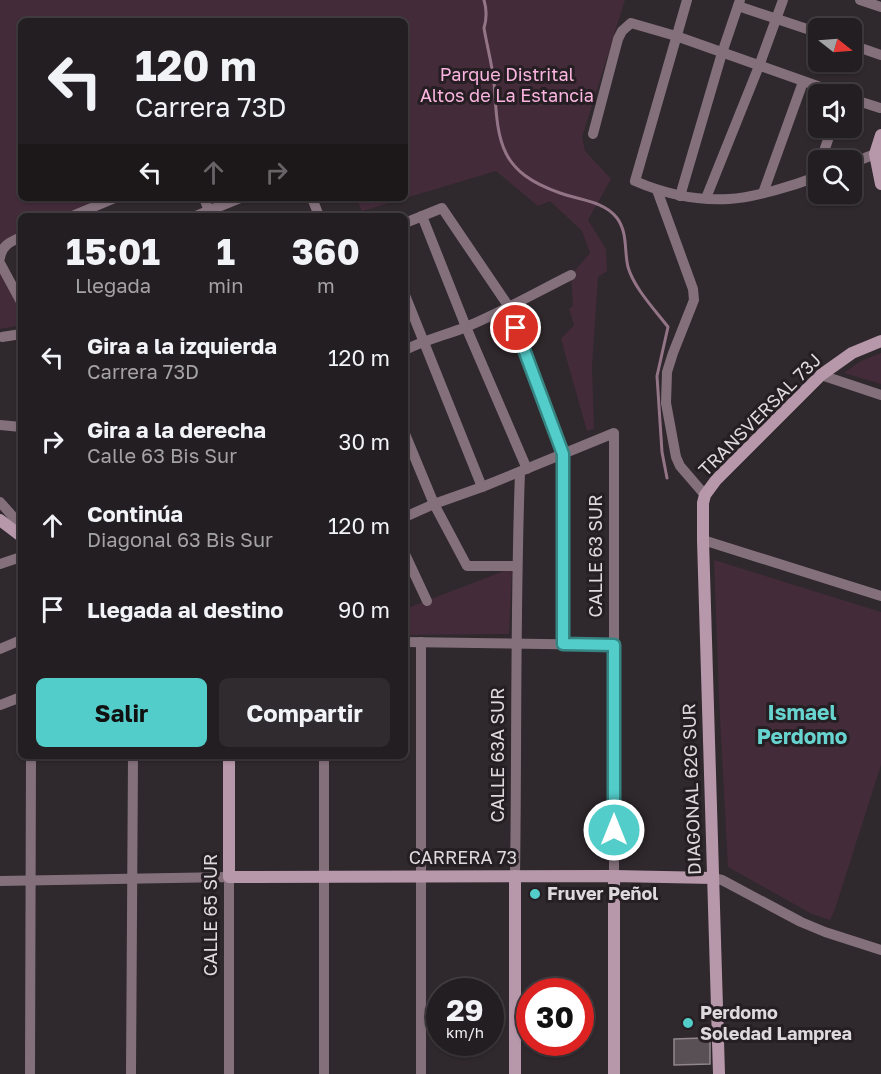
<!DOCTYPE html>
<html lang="es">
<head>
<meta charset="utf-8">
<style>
  :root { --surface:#231e21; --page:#2f2b2e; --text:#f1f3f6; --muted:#a3a2a5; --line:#403c3f; --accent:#53cdca }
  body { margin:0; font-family:"Golos Text",sans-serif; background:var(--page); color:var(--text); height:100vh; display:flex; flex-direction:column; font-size:22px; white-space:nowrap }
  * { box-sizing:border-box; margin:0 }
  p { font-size:20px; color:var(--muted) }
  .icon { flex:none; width:33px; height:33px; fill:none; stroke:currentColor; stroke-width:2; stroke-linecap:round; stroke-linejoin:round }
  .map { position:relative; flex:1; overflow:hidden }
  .drawer { position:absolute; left:18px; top:213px; width:390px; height:546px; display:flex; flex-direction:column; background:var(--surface); border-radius:9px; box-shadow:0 2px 4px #0004,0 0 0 2px var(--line) }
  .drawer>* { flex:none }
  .banner { position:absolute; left:18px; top:18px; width:390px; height:183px; border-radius:9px; box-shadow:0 2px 4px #0004,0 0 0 2px var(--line); background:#231e21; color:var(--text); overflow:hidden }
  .needle { width:39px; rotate:107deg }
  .controls { position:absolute; left:808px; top:18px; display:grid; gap:12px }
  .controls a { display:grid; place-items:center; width:54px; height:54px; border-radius:9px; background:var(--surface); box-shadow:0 2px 4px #0004,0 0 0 2px var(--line); font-size:30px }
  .speed { position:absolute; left:426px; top:978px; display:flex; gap:12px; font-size:30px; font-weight:700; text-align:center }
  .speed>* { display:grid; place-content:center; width:78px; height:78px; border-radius:50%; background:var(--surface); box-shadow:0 2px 4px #0004,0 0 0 2px var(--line); line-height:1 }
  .speed small { font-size:15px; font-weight:400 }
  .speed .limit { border:9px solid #d22; background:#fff; color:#111 }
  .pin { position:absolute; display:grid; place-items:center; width:51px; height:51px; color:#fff; margin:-26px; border:3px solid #fff; border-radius:50%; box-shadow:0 2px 6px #0007 }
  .me { position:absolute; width:66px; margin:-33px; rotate:0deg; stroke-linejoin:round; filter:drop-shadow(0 0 4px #0008) }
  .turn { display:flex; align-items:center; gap:21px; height:126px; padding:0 18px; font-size:27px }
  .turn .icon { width:78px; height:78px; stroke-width:2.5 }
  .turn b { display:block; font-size:42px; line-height:51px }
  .lanes { display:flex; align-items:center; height:57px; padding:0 18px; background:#0003; justify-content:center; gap:30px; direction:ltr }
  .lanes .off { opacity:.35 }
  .eta { display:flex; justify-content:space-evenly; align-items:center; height:102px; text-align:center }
  .eta b { font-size:36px; font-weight:700; line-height:42px }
  .action { display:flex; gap:12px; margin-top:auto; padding:12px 18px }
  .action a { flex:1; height:69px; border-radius:9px; background:var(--accent); color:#111; font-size:24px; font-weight:700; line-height:69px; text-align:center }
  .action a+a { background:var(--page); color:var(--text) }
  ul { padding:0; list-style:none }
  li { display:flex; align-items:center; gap:18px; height:84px; padding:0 18px }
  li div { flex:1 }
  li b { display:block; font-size:22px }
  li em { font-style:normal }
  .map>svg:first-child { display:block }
</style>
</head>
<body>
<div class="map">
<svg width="881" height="1074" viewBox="0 0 881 1074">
  <rect width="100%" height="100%" fill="#2f282c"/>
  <g fill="#442b3a">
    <path d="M0,0H625L582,137L585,151L611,179L588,220L606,249L607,271L598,277L592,367L594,429L587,431L561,339L574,325L569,309L573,306L571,275L590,253L582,231L550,201L538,206L496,171L362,211L356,198H405V21H21V198H104L62,216H21V235L0,246Z"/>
    <path d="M0,270L21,308V325L0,329Z"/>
    <path d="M881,353V384L844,373L861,361Z"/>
    <path d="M714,560L881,612V765L835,909L830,920L812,914L728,867L719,698Z"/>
    <path d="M512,568L509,634L405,635V609Z"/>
  </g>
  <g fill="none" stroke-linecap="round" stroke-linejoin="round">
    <path stroke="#947587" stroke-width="3" d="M484,0C487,10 487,18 484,28C487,46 492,64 494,82C498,140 497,171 560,193C579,200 604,201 617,218C628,233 624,251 628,267C634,288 655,310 668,327L657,376L662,452L667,478"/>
  </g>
  <path fill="#585054" stroke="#90868b" stroke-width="1.5" d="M703,1038H710V1064L674,1065V1039Z"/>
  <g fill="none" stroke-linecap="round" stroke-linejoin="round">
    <g stroke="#84707b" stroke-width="10">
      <path d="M687,0L635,181C665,194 696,201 729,199C754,198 795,185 819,176"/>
      <path d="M860,0L881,7"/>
      <path d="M738,6L819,33"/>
      <path d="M852,45L881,55"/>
      <path d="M852,99L880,108"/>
      <path d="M593,134L618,39L622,31L631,23L676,36L840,94"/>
      <path d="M821,160L832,128"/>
      <path d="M852,163L875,154L881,155"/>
      <path d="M657,190L693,289L694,300L673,353L667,372L666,403L676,457L680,466L705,495"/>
      <path d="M763,193L803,82"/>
      <path d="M680,196L722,53L740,0"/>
      <path d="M204,198L211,216"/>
      <path d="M312,198L319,216"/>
      <path d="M706,198L759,66L783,0"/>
      <path d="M72,216L115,198"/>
      <path d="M196,216L240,198"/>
      <path d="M422,216L466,327L527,469"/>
      <path d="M405,223L442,208L509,307L563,454V644"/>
      <path d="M0,258C2,245 10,242 21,237"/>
      <path d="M0,263L21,302"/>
      <path d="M405,295L482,487"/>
      <path d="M2,337L21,334"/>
      <path d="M405,350C425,340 446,335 466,327C502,312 537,292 571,275"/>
      <path d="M821,375L881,395"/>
      <path d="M0,425L21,427"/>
      <path d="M405,434L434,504L467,566H516"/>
      <path d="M0,502L16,520L21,528"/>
      <path d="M405,517L434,504L482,487L614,433V876"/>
      <path d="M703,540L881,596"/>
      <path d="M405,554L427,601"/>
      <path d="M0,564L21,557"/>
      <path d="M405,642L614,645"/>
      <path d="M0,649L21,640"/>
      <path d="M0,705L21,697"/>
      <path d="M324,756V1074"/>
      <path d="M515,876C517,741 515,607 520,472"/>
      <path d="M713,878L722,880L801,922L825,932L881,950"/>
      <path d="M0,881L229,877V1074"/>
      <path d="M30,1074L31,756"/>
      <path d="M131,1074L133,756"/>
      <path d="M421,1074V642"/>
    </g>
    <g stroke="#b797aa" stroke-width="12">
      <path d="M881,135L875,154L881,184"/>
      <path d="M0,520L21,536"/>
      <path d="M229,756V877L614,876L713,878"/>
      <path d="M515,876V1074"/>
      <path d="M614,1074V876"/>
      <path d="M719,1074L703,540V503L705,495L716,480L821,375L852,353L881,341"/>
    </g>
  </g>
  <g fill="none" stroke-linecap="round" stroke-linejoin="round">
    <g stroke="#368583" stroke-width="15">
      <path id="route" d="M516,328L563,454V644L614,645V830"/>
    </g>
    <use href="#route" stroke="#53cdca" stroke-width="10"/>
  </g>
  <g fill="#53cdca" stroke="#251e22" stroke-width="2">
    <circle cx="535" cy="894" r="6"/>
    <circle cx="688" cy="1023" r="6"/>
  </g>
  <g text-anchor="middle" stroke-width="6" stroke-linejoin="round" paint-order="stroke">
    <g font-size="18" fill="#fcb5e0" stroke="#251e22">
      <text x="507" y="81">Parque Distrital<tspan x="507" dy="21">Altos de La Estancia</tspan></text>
    </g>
    <g font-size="18" fill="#ded9dc" stroke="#251e22">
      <text transform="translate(760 415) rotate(-45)" y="6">TRANSVERSAL 73J</text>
      <text transform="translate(596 556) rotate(-90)" y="6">CALLE 63 SUR</text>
      <text transform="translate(498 755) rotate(-90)" y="6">CALLE 63A SUR</text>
      <text transform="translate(692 789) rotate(-92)" y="6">DIAGONAL 62G SUR</text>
      <text x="463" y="864">CARRERA 73</text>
      <text transform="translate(211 915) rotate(-90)" y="6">CALLE 65 SUR</text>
    </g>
    <g font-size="18" font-weight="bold" fill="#ded9dc" stroke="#251e22" text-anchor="start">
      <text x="547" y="900">Fruver Peñol</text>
      <text x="700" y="1019">Perdomo<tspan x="700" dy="21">Soledad Lamprea</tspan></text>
    </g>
    <g font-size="21" font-weight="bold" fill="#67d4d0" stroke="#251e22">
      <text x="802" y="720">Ismael<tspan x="802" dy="24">Perdomo</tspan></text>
    </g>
  </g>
</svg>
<div class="controls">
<a><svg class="needle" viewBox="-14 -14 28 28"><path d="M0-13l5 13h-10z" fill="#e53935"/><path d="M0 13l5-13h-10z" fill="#a3a2a5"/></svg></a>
<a><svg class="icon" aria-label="sound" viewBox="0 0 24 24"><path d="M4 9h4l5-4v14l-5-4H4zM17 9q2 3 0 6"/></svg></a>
<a><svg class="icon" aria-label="search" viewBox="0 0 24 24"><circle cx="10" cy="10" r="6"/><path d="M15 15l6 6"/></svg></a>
</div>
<div class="speed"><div>29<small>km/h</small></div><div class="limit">30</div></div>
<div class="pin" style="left:516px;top:328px;background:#d93025"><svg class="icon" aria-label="arrive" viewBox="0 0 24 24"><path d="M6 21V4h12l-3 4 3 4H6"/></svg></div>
<svg class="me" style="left:614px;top:830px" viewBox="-20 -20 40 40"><circle r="17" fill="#53cdca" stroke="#fff" stroke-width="3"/><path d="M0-11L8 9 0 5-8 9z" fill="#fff"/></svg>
<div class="banner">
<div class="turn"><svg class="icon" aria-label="left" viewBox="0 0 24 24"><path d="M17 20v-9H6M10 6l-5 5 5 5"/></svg><div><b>120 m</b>Carrera 73D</div></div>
<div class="lanes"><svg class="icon" aria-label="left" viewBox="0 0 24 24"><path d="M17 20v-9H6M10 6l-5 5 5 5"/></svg><svg class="icon off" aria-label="ahead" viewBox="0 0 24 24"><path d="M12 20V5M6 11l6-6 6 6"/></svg><svg class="icon off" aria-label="right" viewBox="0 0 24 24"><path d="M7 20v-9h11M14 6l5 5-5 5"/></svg></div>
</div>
<section class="drawer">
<div class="eta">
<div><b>15:01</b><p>Llegada</p></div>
<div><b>1</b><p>min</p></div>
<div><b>360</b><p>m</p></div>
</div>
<ul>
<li><svg class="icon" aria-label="left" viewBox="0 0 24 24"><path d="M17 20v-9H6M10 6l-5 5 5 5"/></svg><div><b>Gira a la izquierda</b><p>Carrera 73D</p></div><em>120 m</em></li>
<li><svg class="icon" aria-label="right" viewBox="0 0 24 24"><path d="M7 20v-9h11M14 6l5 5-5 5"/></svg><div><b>Gira a la derecha</b><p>Calle 63 Bis Sur</p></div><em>30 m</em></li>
<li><svg class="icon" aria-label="ahead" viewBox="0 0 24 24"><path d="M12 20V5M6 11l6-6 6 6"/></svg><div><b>Continúa</b><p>Diagonal 63 Bis Sur</p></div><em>120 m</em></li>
<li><svg class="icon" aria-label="arrive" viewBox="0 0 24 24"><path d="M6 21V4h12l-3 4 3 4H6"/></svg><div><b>Llegada al destino</b></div><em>90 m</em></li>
</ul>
<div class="action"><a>Salir</a><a>Compartir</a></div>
</section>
</div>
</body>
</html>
